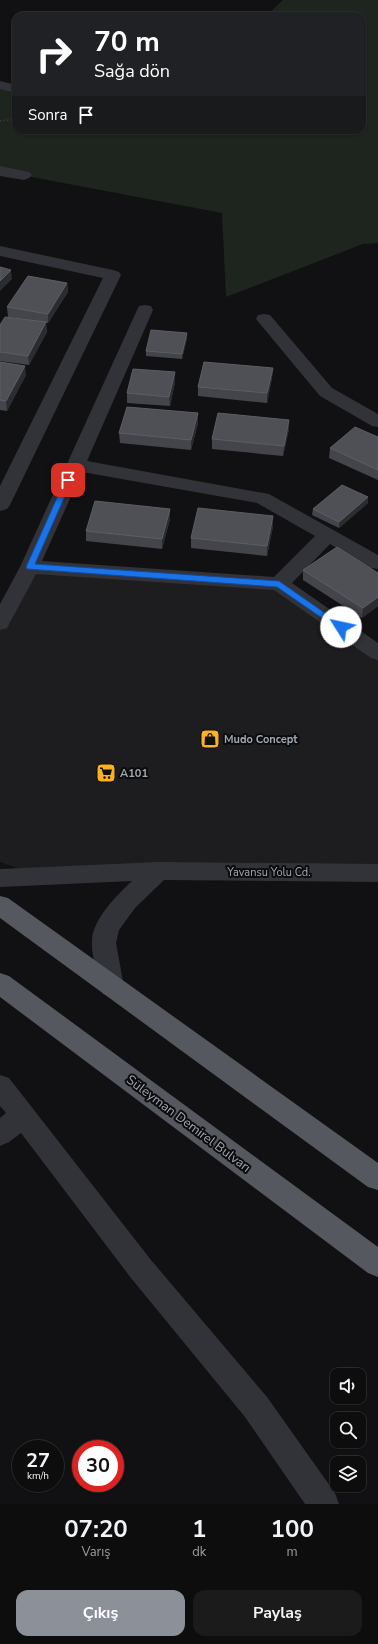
<!DOCTYPE html>
<html lang="tr">
<head>
<meta charset="utf-8">
<style>
  :root { --surface:#0d0d0e; --page:#1b1b1c; --text:#f1f3f6; --muted:#9a9c9e; --line:#2d2d2e; --accent:#8c9099 }
  body { margin:0; font-family:"Nunito Sans",sans-serif; background:var(--page); color:var(--text); height:100vh; display:flex; flex-direction:column; font-size:15px; white-space:nowrap }
  * { box-sizing:border-box; margin:0 }
  p { font-size:13px; color:var(--muted) }
  .icon { flex:none; width:22px; height:22px; fill:none; stroke:currentColor; stroke-width:2; stroke-linecap:round; stroke-linejoin:round }
  .map { position:relative; height:1504px; overflow:hidden }
  .side { display:flex; flex-direction:column; background:var(--surface); flex:1 }
  .side>* { flex:none }
  .banner { position:absolute; left:12px; top:12px; width:354px; height:122px; border-radius:12px; box-shadow:0 1px 3px #0004,0 0 0 1px var(--line); background:#202124; color:#fff; overflow:hidden }
  .tools { position:absolute; left:330px; top:1368px; display:grid; gap:8px }
  .tools a { display:grid; place-items:center; width:36px; height:36px; border-radius:8px; background:var(--surface); box-shadow:0 1px 3px #0004,0 0 0 1px var(--line); font-size:20px }
  .speed { position:absolute; left:12px; top:1440px; display:flex; gap:8px; font-size:20px; font-weight:700; text-align:center }
  .speed>* { display:grid; place-content:center; width:52px; height:52px; border-radius:50%; background:var(--surface); box-shadow:0 1px 3px #0004,0 0 0 1px var(--line); line-height:1 }
  .speed small { font-size:10px; font-weight:400 }
  .speed .limit { border:6px solid #d22; background:#fff; color:#111 }
  .pin { position:absolute; display:grid; place-items:center; width:34px; height:34px; color:#fff; margin:-17px; border-radius:8px; box-shadow:0 2px 6px #0006 }
  .me { position:absolute; width:44px; margin:-22px; rotate:305deg; stroke-linejoin:round; filter:drop-shadow(0 0 3px #0008) }
  .turn { display:flex; align-items:center; gap:14px; height:84px; padding:0 16px; font-size:18px }
  .turn .icon { width:52px; height:52px; stroke-width:2.5 }
  .turn b { display:block; font-size:28px; line-height:34px }
  .then { display:flex; align-items:center; height:38px; padding:0 16px; background:#0003; gap:8px; font-size:15px }
  .eta { display:flex; justify-content:space-evenly; align-items:center; height:68px; text-align:center }
  .eta b { font-size:24px; font-weight:700; line-height:28px }
  .cta { display:flex; gap:8px; margin-top:auto; padding:8px 16px }
  .cta a { flex:1; height:46px; border-radius:12px; background:var(--accent); color:#fff; font-size:16px; font-weight:700; line-height:46px; text-align:center }
  .cta a+a { background:var(--page); color:var(--text) }
  .map>svg:first-child { display:block }
</style>
</head>
<body>
<div class="map">
<svg width="378" height="1504" viewBox="0 0 378 1504">
  <rect width="100%" height="100%" fill="#111113"/>
  <path fill="#1d1d20" d="M30,567L279,584L378,653V873L41,876L0,862V624Z"/>
  <path fill="#1d251e" d="M283,0H378V243L363,244L226,297L222,213L0,171V85L16,89V130H362V16H266Z"/>
  <g fill="none" stroke-linecap="round" stroke-linejoin="round">
    <path stroke="#383a3f" stroke-width="1.5" stroke-dasharray="1.5 2" stroke-linecap="butt" d="M0,121L16,119"/>
    <g fill="#323338" fill-rule="evenodd">
      <path d="M0,81L16,85V93L0,89Z"/>
      <path d="M0,166L29,172L32,175L29,178L24,180L0,176Z"/>
      <path d="M0,246L113,270L119,272L121,275L10,505L7,509L0,511V486L103,278L0,256Z"/>
      <path d="M145,305L151,306L153,310L87,461L269,494L378,555V569L371,568L330,544L292,583L378,643V660L371,658L274,590L36,574L7,628L0,630V604L20,567L137,310L139,306ZM82,472L257,503L315,536L274,577L42,561Z"/>
      <path d="M264,314L270,315L332,388L378,414V427L372,426L320,396L256,319L258,315Z"/>
      <path d="M159,862L378,864V882L164,880L135,908L119,930L116,943L124,987L121,994L112,997L103,994L100,987C97,972 91,955 92,940C93,919 117,895 132,881L0,887V869Z"/>
      <path d="M0,1075L9,1078L151,1260L267,1397L335,1493L339,1504H305L245,1417L131,1278L21,1133L9,1142L0,1146V1118L6,1113L0,1106Z"/>
    </g>
    <g fill="#565860" fill-rule="evenodd">
      <path d="M0,896L8,898L378,1163V1190L368,1187L0,918Z"/>
      <path d="M0,973L9,976L378,1247V1277L368,1273L0,997Z"/>
    </g>
  </g>
  <g fill="#44454b">
    <path d="M67,283L68,292L48,323H46L47,332L29,365L0,361V325L30,320L8,317L7,307Z"/>
    <path d="M187,333V338L182,359L146,356V351Z"/>
    <path d="M0,362L26,375L7,411L0,410Z"/>
    <path d="M273,368L272,378L267,403L198,396V387Z"/>
    <path d="M175,382L170,406L127,403V393Z"/>
    <path d="M198,413V423L191,450L120,443L119,433Z"/>
    <path d="M289,429L283,456L212,449V439Z"/>
    <path d="M378,437V480L329,458L330,448Z"/>
    <path d="M368,503L339,528L312,515L313,509Z"/>
    <path d="M170,509V519L162,549L86,541V531Z"/>
    <path d="M273,516V526L267,556L191,548V538Z"/>
    <path d="M303,570L378,573V606L362,618L303,580Z"/>
  </g>
  <g fill="#2b2c30">
    <path d="M11,270L12,279L0,291V281Z"/>
    <path d="M67,283L68,292L48,323V314Z"/>
    <path d="M46,322L47,332L29,365L28,356Z"/>
    <path d="M187,333V338L182,359V354Z"/>
    <path d="M25,366L26,375L7,411L6,401Z"/>
    <path d="M273,368L272,378L267,403V393Z"/>
    <path d="M175,372V382L170,406L169,397Z"/>
    <path d="M198,413V423L191,450V440Z"/>
    <path d="M289,420V429L283,456L284,446Z"/>
    <path d="M368,497V503L339,528V522Z"/>
    <path d="M170,509V519L162,549V539Z"/>
    <path d="M273,516V526L267,556V546Z"/>
    <path d="M378,597V606L362,618L363,608Z"/>
  </g>
  <g fill="#4e5056" stroke="#5b5e65">
    <path d="M0,267L11,270L0,281Z"/>
    <path d="M28,276L67,283L48,314L7,307Z"/>
    <path d="M5,317L46,322L28,356L0,352V325Z"/>
    <path d="M151,330L187,333L182,354L146,351Z"/>
    <path d="M0,362L25,366L6,401L0,400Z"/>
    <path d="M204,362L273,368L267,393L198,387Z"/>
    <path d="M133,369L175,372L169,397L127,393Z"/>
    <path d="M127,407L198,413L191,440L119,433Z"/>
    <path d="M218,413L289,420L284,446L212,439Z"/>
    <path d="M355,427L378,437V470L330,448Z"/>
    <path d="M342,485L368,497L339,522L313,509Z"/>
    <path d="M95,501L170,509L162,539L86,531Z"/>
    <path d="M198,508L273,516L267,546L191,538Z"/>
    <path d="M337,547L378,573V597L363,608L303,570Z"/>
  </g>
  <path fill="#1a73e8" stroke="#114b97" d="M68,477L72,480L35,564L279,581L345,627L344,629H338L277,587L27,569L26,567L65,480Z"/>
  <defs>
    <g id="shop-square" transform="scale(1)"><rect x="-9" y="-9" width="18" height="18" rx="4" fill="#fcb11f" stroke="#0c0c0d"/><path d="M-5-2.5h2.3a2.7 3.5 0 0 1 5.4 0H5L5.5 6h-11ZM-1.5-2.5h3a1.5 2.3 0 0 0-3 0Z" fill="#111"/></g>
    <g id="supermarket-square" transform="scale(1)"><rect x="-9" y="-9" width="18" height="18" rx="4" fill="#fcb11f" stroke="#0c0c0d"/><path d="M-6-5.5h2.5l.6 2H6L4.5 2H-2.5L-4.4-4H-6ZM-1.5 3.2a1.3 1.3 0 1 0 .1 0ZM3 3.2a1.3 1.3 0 1 0 .1 0Z" fill="#111"/></g>
  </defs>
  <g fill-rule="evenodd">
    <use href="#shop-square" x="210" y="739"/>
    <use href="#supermarket-square" x="106" y="773"/>
  </g>
  <g text-anchor="middle" stroke-width="4" stroke-linejoin="round" paint-order="stroke">
    <g font-size="11" font-weight="bold" fill="#a1a7b4" stroke="#0c0c0d" text-anchor="start">
      <text x="224" y="743">Mudo Concept</text>
      <text x="120" y="777">A101</text>
    </g>
    <g font-size="11" fill="#a1a7b4" stroke="#0c0c0d">
      <text x="269" y="876">Yavansu Yolu Cd.</text>
    </g>
    <g font-size="13" fill="#a1a7b4" stroke="#0c0c0d">
      <text transform="translate(189 1123) rotate(37)" y="5">Süleyman Demirel Bulvarı</text>
    </g>
  </g>
</svg>
<div class="tools">
<a><svg class="icon" aria-label="sound" viewBox="0 0 24 24"><path d="M4 9h4l5-4v14l-5-4H4zM17 9q2 3 0 6"/></svg></a>
<a><svg class="icon" aria-label="search" viewBox="0 0 24 24"><circle cx="10" cy="10" r="6"/><path d="M15 15l6 6"/></svg></a>
<a><svg class="icon" aria-label="layers" viewBox="0 0 24 24"><path d="M12 4l9 5-9 5-9-5zM3 14l9 5 9-5"/></svg></a>
</div>
<div class="speed"><div>27<small>km/h</small></div><div class="limit">30</div></div>
<div class="pin" style="left:68px;top:480px;background:#d93025"><svg class="icon" aria-label="arrive" viewBox="0 0 24 24"><path d="M6 21V4h12l-3 4 3 4H6"/></svg></div>
<svg class="me" style="left:341px;top:627px" viewBox="-20 -20 40 40"><circle r="19" fill="#fff"/><path d="M0-13L10 11 0 6-10 11z" fill="#1a73e8"/></svg>
<div class="banner">
<div class="turn"><svg class="icon" aria-label="right" viewBox="0 0 24 24"><path d="M7 20v-9h11M14 6l5 5-5 5"/></svg><div><b>70 m</b>Sağa dön</div></div>
<div class="then">Sonra<svg class="icon" aria-label="arrive" viewBox="0 0 24 24"><path d="M6 21V4h12l-3 4 3 4H6"/></svg></div>
</div>
</div>
<section class="side">
<div class="eta">
<div><b>07:20</b><p>Varış</p></div>
<div><b>1</b><p>dk</p></div>
<div><b>100</b><p>m</p></div>
</div>
<div class="cta"><a>Çıkış</a><a>Paylaş</a></div>
</section>
</body>
</html>
